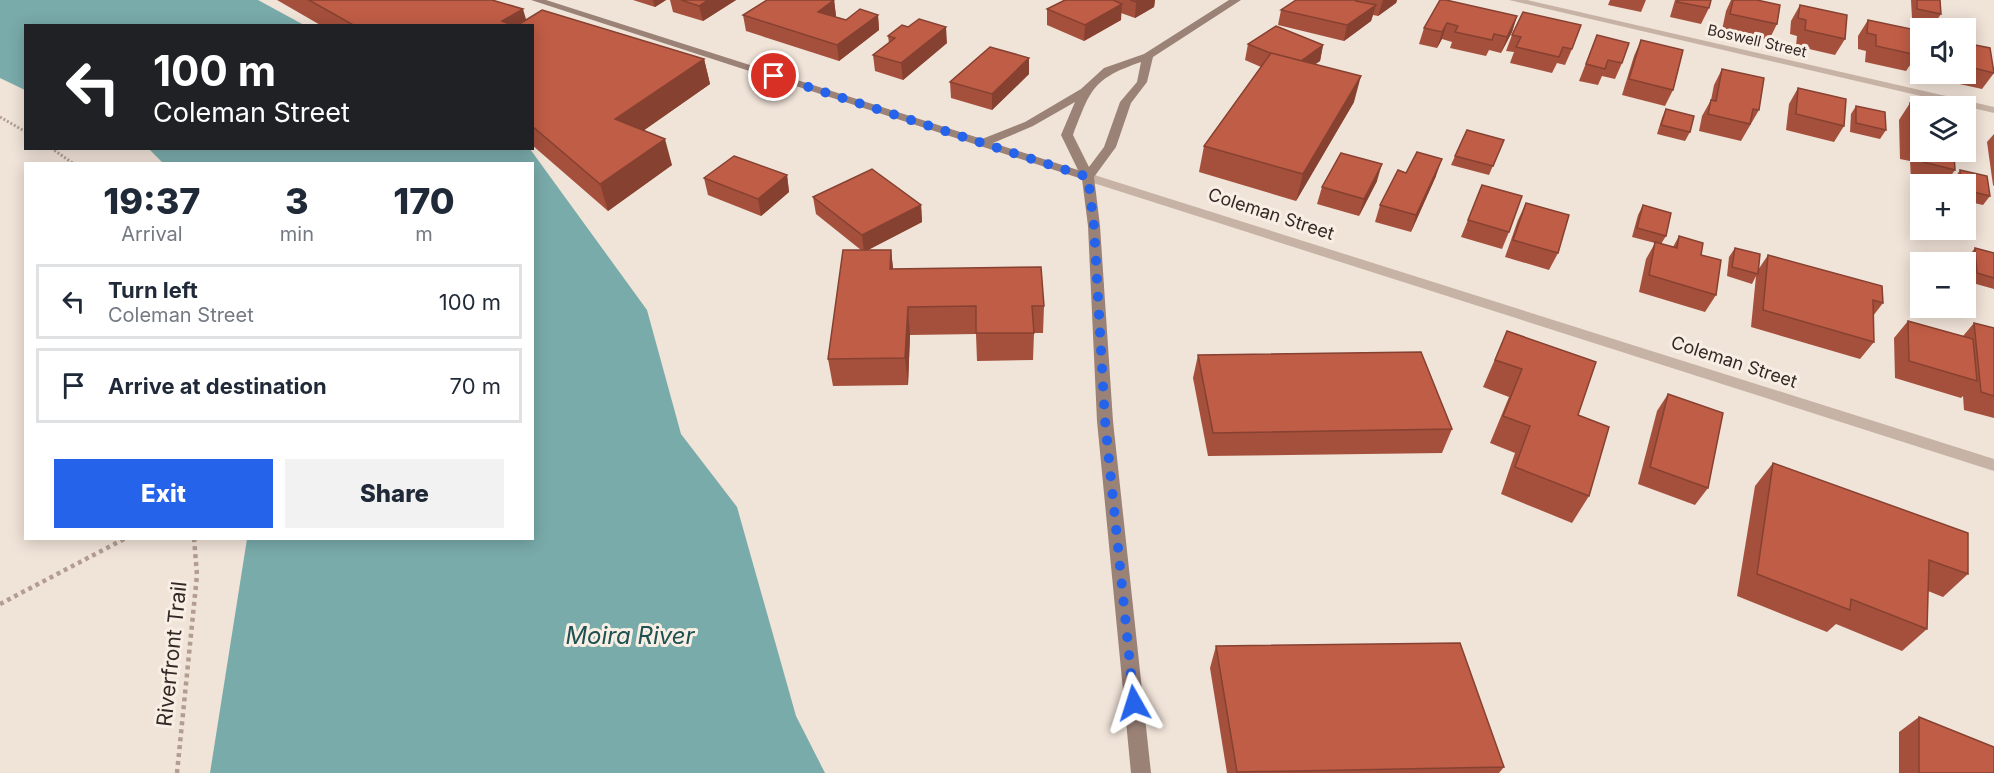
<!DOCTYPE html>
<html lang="en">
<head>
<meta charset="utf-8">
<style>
  :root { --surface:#fff; --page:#f2f2f3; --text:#1f2937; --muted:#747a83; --line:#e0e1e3; --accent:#2563eb }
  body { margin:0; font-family:Inter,sans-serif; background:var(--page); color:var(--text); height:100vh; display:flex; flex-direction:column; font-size:22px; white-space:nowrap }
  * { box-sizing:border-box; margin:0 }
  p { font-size:20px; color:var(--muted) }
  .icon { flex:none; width:33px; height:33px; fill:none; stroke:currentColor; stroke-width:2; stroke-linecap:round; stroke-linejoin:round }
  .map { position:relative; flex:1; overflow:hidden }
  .drawer { position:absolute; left:24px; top:162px; width:510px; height:378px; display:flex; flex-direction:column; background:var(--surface); border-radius:0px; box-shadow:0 3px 15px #0003 }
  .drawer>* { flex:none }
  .banner { position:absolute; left:24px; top:24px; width:510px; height:126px; border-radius:0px; box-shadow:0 3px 15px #0003; background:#202124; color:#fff; overflow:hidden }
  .controls { position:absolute; left:1910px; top:18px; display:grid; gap:12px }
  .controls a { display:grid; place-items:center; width:66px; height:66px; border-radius:0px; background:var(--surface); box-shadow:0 3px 15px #0003; font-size:30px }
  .pin { position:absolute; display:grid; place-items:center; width:51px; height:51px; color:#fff; margin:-26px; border:3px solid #fff; border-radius:50%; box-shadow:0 2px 6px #0007 }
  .me { position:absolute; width:66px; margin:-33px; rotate:354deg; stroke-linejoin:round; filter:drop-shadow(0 0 4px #0008) }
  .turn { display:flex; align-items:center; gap:21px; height:126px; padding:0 30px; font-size:27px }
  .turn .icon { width:78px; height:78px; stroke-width:2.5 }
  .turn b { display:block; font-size:42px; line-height:51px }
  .eta { display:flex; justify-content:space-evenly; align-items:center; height:102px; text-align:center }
  .eta b { font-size:36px; font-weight:800; line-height:42px }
  .button { display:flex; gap:12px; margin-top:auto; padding:12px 30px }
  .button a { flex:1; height:69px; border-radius:0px; background:var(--accent); color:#fff; font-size:24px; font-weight:800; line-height:69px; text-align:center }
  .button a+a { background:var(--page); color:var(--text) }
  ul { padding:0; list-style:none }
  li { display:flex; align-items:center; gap:18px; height:75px; margin:0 12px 9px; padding:0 18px; border:3px solid var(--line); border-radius:0px }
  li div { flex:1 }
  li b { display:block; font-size:22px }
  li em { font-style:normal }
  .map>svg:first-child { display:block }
</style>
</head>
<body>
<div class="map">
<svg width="1994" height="773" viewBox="0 0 1994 773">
  <rect width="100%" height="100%" fill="#f0e3d8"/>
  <g fill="#79abaa">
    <path d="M0,0H258L304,25L26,26L25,90L0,78Z"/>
    <path d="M149,149H530L647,310L681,434L737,507L796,716L825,773H210L247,539L532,538V164H164Z"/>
  </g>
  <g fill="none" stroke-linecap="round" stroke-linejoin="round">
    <g stroke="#b29d90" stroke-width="3" stroke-dasharray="2 2" stroke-linecap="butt">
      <path d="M0,117L26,132"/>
      <path d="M51,148L74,164"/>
    </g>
    <g stroke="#b29d90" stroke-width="4.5" stroke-dasharray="4 4" stroke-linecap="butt">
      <path d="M0,604L126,538"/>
      <path d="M177,773L197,575L194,538"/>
    </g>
    <g fill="#c7b3a5" fill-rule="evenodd">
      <path d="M1509,0H1527L1994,107V113Z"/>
      <path d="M1088,173L1994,459V471L1084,180L1082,177Z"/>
    </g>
    <path fill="#9a8277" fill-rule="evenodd" d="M531,0H546L982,139L1025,122L1081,89L1104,68L1144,54L1229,0H1241L1153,57L1147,82L1131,103L1116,147L1094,177L1100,226L1113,421L1151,773H1131L1097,421L1088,226L1082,179ZM1141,62L1137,82L1120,102L1104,147L1089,167L1073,135C1091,89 1092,79 1141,62ZM1075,102L1061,135L1078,170L993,143L1033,126Z"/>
  </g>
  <g fill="#a5503c">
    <path d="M277,0H492L526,20L704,59L710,84L644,130L672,165L608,211L532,145V26H322Z"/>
    <path d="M633,0H666L655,7Z"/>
    <path d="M670,0H736L703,21L673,12Z"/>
    <path d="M834,0L836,16L835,17L846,20L878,15L879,30L839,61L746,31L743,15Z"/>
    <path d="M1065,0H1155L1154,7L1135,18L1121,13V20L1084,41L1047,25V9Z"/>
    <path d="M1296,0H1397L1396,3L1378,16L1373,15L1371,21L1344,41L1278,25L1281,10Z"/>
    <path d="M1440,0L1517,16L1512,32L1501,53L1489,50L1486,56L1450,48L1452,42L1442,39L1437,48L1419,44L1424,28Z"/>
    <path d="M1610,0H1646L1641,12L1608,5Z"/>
    <path d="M1675,0H1711L1709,8L1701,24L1670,17Z"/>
    <path d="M1731,0H1757L1777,24L1769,40L1722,30L1726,11Z"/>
    <path d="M1911,0H1940L1941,14L1935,23L1912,18Z"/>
    <path d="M1800,5L1845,39L1835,55L1796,46L1797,36L1790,34L1791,21Z"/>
    <path d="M1868,20L1917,55L1906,71L1865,62L1866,51L1858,49V36Z"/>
    <path d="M1512,35L1572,49L1565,65L1557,63L1552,73L1510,63L1514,52L1506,51Z"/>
    <path d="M1597,35L1622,63L1615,79L1602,76L1598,85L1579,81Z"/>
    <path d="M888,36L947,43L903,80L875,71L873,55L889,43Z"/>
    <path d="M1641,40L1673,90L1665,106L1622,95L1634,56Z"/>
    <path d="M1965,43L1994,73L1982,89L1928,77V74H1965Z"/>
    <path d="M1248,44L1323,45L1320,61L1315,64L1354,102L1296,201L1199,172L1204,146L1261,67L1245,60Z"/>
    <path d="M1722,69L1759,110L1741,141L1699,131L1702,116L1711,100L1714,85Z"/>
    <path d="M1029,74L992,110L951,98L950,82Z"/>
    <path d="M1798,88L1844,126L1834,142L1786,130L1789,104Z"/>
    <path d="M1910,103L1920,106V152H1958L1954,157L1955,170L1945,184H1932L1911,179L1910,161L1900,159L1899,120Z"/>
    <path d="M1856,106L1886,130L1880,139L1850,132L1851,114Z"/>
    <path d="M1666,109L1690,132L1685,141L1657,134L1662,118Z"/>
    <path d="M1994,134V186L1993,185L1987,142Z"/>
    <path d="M1504,140L1489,175L1451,165L1455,156Z"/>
    <path d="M1960,170L1990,196L1983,205L1965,201V184H1954V179Z"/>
    <path d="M1406,173L1436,176L1411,232L1375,222L1380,205Z"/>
    <path d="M787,175L789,192L761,216L708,195L704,178Z"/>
    <path d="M1377,181L1359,216L1317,204L1322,187Z"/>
    <path d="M1482,185L1509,232L1502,249L1461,237Z"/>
    <path d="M813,197L921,205L922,222L868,250H891L893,269L1044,306L1043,333H1034L1033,360L977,361L976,334L910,335L908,385L833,386L828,359L861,250L816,214Z"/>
    <path d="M1526,203L1558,253L1549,270L1505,257L1518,220Z"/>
    <path d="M1643,205L1666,236L1661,244L1673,247L1679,236L1701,255L1716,295L1705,312L1639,292L1646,259L1655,243L1632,237L1638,215Z"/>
    <path d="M1735,248L1758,270L1768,255L1883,303L1873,316L1874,342L1860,359L1751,327L1756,276L1752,284L1727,276L1729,257Z"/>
    <path d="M1975,248L1994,253V289L1969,282L1967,258Z"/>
    <path d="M1908,321L1963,336L1974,323L1994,328V418L1964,410L1963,396L1961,398L1895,378L1894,338Z"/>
    <path d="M1507,331L1578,415L1589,496L1572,523L1501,494L1515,453L1490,443L1509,397L1483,387Z"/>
    <path d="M1198,355L1452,429L1442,453L1208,456L1193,378Z"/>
    <path d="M1668,394L1708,488L1695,505L1638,484L1657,411Z"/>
    <path d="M1773,463L1968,574L1943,597L1928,591L1927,629L1902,651L1836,624L1827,632L1737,596L1755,486Z"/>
    <path d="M1216,646L1504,767L1499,773H1227L1210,668Z"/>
    <path d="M1919,717L1994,773H1899V732Z"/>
  </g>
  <g fill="#864131">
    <path d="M653,0H666L655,7Z"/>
    <path d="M708,0H736L703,21L699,6Z"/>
    <path d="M834,0L836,16L820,27L818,12Z"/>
    <path d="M1140,0H1155L1154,7L1135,18L1136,2Z"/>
    <path d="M1383,0H1397L1396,3L1378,16Z"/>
    <path d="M1122,4L1121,20L1084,41L1085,25Z"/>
    <path d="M1376,5L1371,21L1344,41L1347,25Z"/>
    <path d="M523,9L528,26H504L502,21Z"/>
    <path d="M878,15L879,30L839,61L837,45Z"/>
    <path d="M1517,16L1512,32L1501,53L1507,37Z"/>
    <path d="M1447,23L1442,39L1437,48L1442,32Z"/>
    <path d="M946,27L947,43L903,80L901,63Z"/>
    <path d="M1323,45L1320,61L1293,80L1297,64Z"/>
    <path d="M1029,58V74L992,110V94Z"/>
    <path d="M704,59L710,84L623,145L615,119Z"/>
    <path d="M1361,76L1354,102L1296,201L1303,174Z"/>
    <path d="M665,139L672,165L608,211L600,184Z"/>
    <path d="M1442,159L1436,176L1411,232L1416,215Z"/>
    <path d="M1382,164L1377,181L1359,216L1364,199Z"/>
    <path d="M787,175L789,192L761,216L758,199Z"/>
    <path d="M921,205L922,222L864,252L862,235Z"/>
    <path d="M891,250L894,277L890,269Z"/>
    <path d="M908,307L910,335L908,385L905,358Z"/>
  </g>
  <g fill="#c05d46" stroke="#864131" stroke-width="1.5">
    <path d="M309,0H492L523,9L502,21L515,26H355Z"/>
    <path d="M681,0H708L699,6Z"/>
    <path d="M767,0H834L818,12L846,20L860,9L878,15L837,45L743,15Z"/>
    <path d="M1065,0H1113L1122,4L1085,25L1047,9Z"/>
    <path d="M1130,0H1140L1136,2Z"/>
    <path d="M1296,0H1357L1356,1L1376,5L1347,25L1281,10Z"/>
    <path d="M1440,0H1446L1517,16L1507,37L1494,34L1492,40L1455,32L1458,26L1447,23L1442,32L1424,28Z"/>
    <path d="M1678,0H1711L1709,8L1677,2Z"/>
    <path d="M1733,0H1757L1780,5L1777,24L1730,14Z"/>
    <path d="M1917,0H1940L1941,14L1917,9Z"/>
    <path d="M1800,5L1847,15L1845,39L1805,30L1806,20L1798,18Z"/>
    <path d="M542,10L704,59L615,119L665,139L600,184L532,126V26H516Z"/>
    <path d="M1523,12L1581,25L1572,49L1563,47L1559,57L1516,47L1521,37L1512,35Z"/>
    <path d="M919,19L946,27L901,63L873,55L895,38L888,36L902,25L908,27Z"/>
    <path d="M1868,20L1916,30L1917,55L1876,46V35L1867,33Z"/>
    <path d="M1276,26L1323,45L1301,61L1270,53L1248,44Z"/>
    <path d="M1597,35L1629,43L1622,63L1608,60L1605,69L1586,64Z"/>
    <path d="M1641,40L1683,50L1673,90L1629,79Z"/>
    <path d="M1965,43L1990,48L1994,73L1965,66Z"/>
    <path d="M990,47L1029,58L992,94L950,82Z"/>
    <path d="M1271,53L1361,76L1303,174L1204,146Z"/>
    <path d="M1722,69L1764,78L1759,110L1753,109L1750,124L1708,114L1711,100L1716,101Z"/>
    <path d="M1798,88L1846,99L1844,126L1796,114Z"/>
    <path d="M1910,103L1924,106H1920V144L1911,142Z"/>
    <path d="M1856,106L1885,112L1886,130L1856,123Z"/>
    <path d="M1666,109L1694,116L1690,132L1661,125Z"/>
    <path d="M1467,130L1504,140L1493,166L1455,156Z"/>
    <path d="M1417,152L1442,159L1416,215L1380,205L1398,170L1406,173Z"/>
    <path d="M1923,152H1954L1955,170L1923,162Z"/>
    <path d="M1341,153L1382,164L1364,199L1322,187Z"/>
    <path d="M734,156L787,175L758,199L704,178Z"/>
    <path d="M872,169L921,205L862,235L813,197Z"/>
    <path d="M1960,170L1987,176L1990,196L1965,190V184H1962Z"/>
    <path d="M1482,185L1522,196L1509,232L1468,220Z"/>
    <path d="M1526,203L1569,215L1558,253L1513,240Z"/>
    <path d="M1643,205L1671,213L1666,236L1637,228Z"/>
    <path d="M1679,236L1703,243L1701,255L1721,260L1716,295L1649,275L1655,242L1677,248Z"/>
    <path d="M1735,248L1760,254L1758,274L1732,267Z"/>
    <path d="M1975,248L1994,253V278L1977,273Z"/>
    <path d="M843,250H891L890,269L1041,267L1044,306H1032L1034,333H976V306L908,307L905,358L828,359Z"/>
    <path d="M1768,255L1882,286L1883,303L1873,300L1874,342L1763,310Z"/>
    <path d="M1908,321L1973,339L1977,381L1909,361Z"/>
    <path d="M1974,323L1994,328V396L1981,392Z"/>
    <path d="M1507,331L1596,362L1578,415L1609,427L1589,496L1515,467L1530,426L1503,416L1522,369L1495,360Z"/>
    <path d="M1421,352L1452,429L1213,433L1198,355Z"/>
    <path d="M1668,394L1723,413L1708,488L1650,467Z"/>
    <path d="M1773,463L1968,533V574L1929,560L1927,629L1851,599L1850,610L1757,574Z"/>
    <path d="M1460,643L1504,767L1237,772L1216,646Z"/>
    <path d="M1919,717L1994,747V773H1919Z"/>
  </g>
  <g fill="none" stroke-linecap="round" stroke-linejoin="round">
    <path stroke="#2563eb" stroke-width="10" stroke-dasharray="0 18" d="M774,76L1088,177L1094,226L1105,421L1134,703"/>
  </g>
  <g text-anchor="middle" stroke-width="6" stroke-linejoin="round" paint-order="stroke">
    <g font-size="15" fill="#332926" stroke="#f8eee4">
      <text transform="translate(1757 41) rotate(13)" y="5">Boswell Street</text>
    </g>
    <g font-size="18" fill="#332926" stroke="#f8eee4">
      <text transform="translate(1271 214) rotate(18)" y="6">Coleman Street</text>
      <text transform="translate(1734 362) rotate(18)" y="6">Coleman Street</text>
    </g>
    <g font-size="21" fill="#332926" stroke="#f8eee4">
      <text transform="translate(172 654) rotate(-84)" y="7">Riverfront Trail</text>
    </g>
    <g font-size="24" font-style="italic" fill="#1e5252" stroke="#f8eee4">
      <text x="630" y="644">Moira River</text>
    </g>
  </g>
</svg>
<div class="controls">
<a><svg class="icon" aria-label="sound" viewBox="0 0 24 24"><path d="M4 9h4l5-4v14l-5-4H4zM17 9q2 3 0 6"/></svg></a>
<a><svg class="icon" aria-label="layers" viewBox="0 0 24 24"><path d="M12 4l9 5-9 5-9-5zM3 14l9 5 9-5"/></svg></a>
<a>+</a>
<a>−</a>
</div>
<div class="pin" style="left:774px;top:76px;background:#d93025"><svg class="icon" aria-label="arrive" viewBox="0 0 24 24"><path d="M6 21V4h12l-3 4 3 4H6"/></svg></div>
<svg class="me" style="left:1134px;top:703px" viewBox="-20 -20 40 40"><path d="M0-17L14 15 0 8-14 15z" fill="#2563eb" stroke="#fff" stroke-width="4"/></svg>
<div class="banner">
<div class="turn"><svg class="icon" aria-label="left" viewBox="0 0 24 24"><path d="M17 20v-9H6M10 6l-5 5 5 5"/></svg><div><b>100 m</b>Coleman Street</div></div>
</div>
<section class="drawer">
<div class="eta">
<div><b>19:37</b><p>Arrival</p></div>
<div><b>3</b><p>min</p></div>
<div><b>170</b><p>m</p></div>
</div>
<ul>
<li><svg class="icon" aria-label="left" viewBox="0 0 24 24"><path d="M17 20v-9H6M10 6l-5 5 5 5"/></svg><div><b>Turn left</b><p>Coleman Street</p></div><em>100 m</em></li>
<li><svg class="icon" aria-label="arrive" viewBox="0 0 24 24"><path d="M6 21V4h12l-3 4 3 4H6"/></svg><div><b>Arrive at destination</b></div><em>70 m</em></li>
</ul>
<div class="button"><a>Exit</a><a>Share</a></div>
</section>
</div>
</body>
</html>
